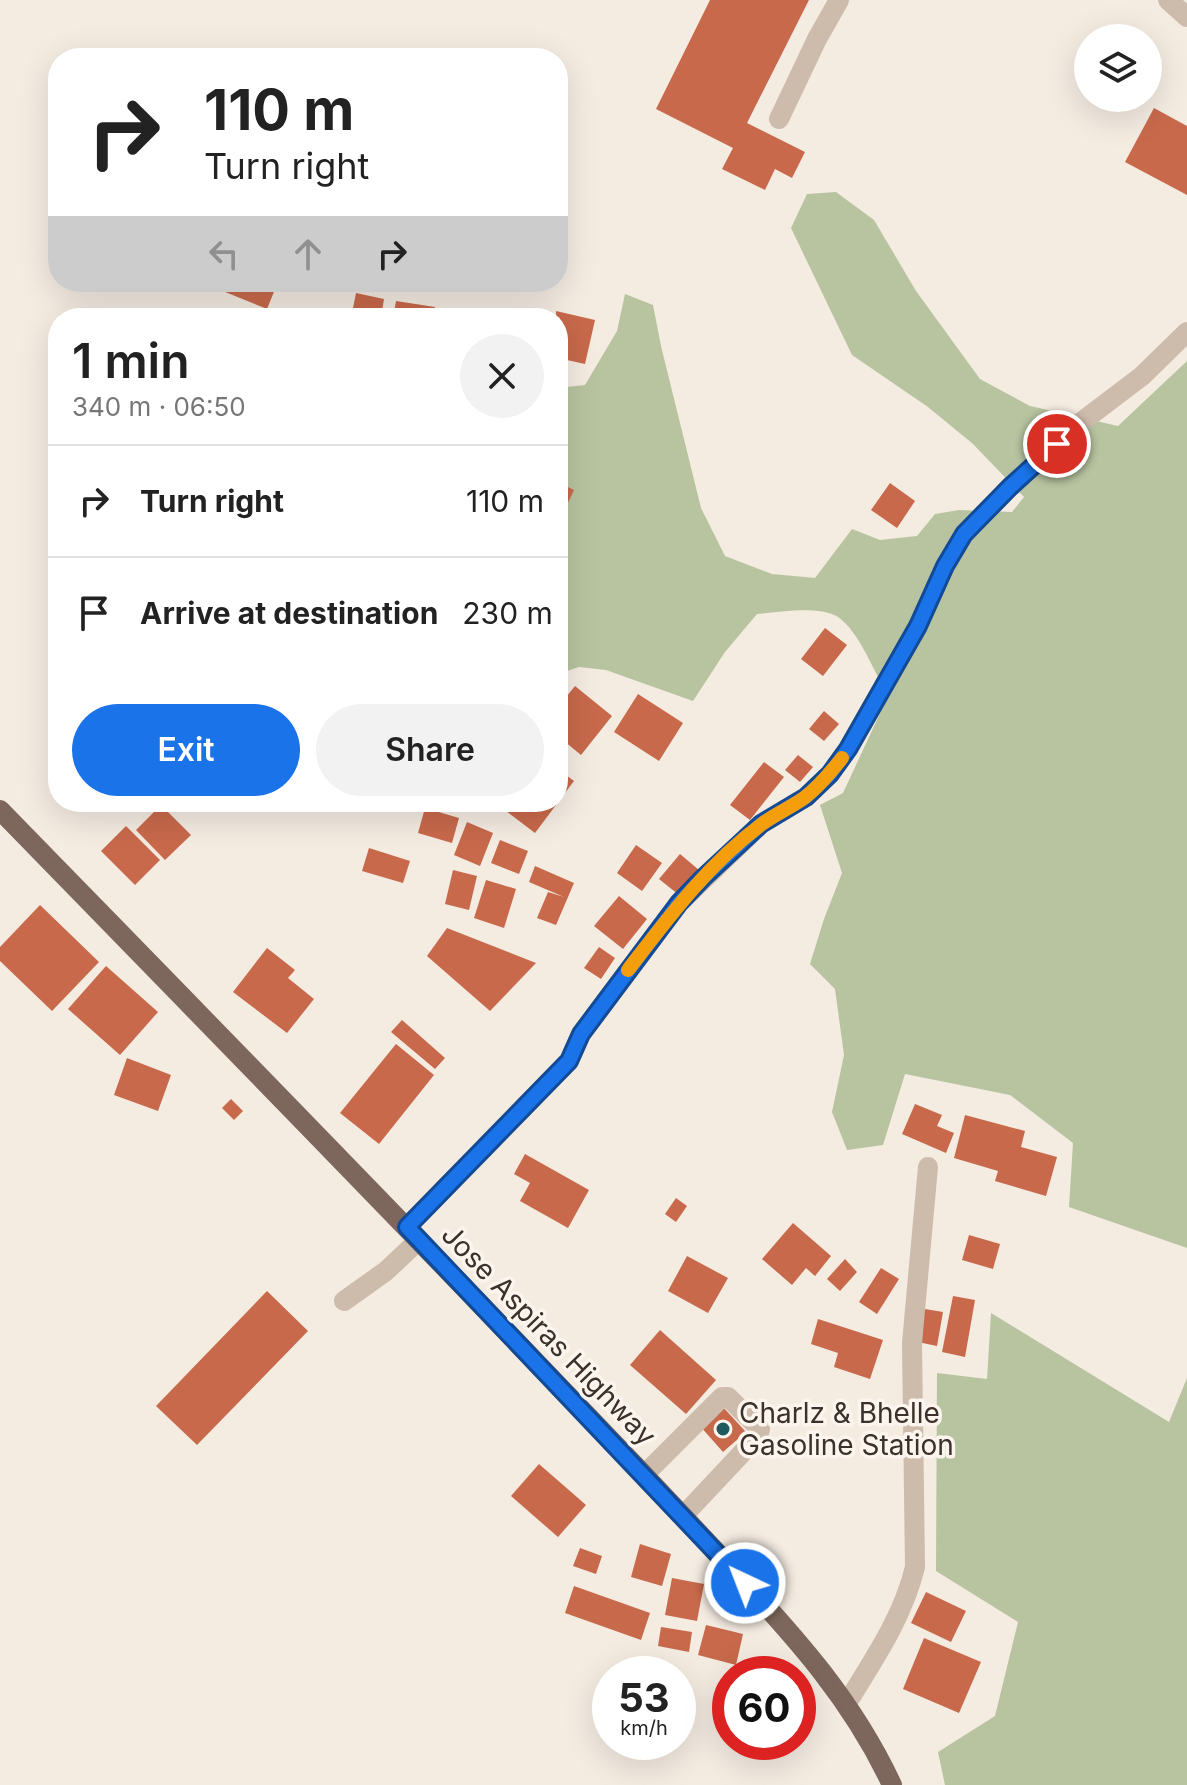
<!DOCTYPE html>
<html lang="en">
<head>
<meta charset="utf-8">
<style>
  :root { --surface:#fff; --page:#f2f2f2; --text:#222; --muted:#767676; --line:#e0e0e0; --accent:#1a73e8 }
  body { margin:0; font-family:Inter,sans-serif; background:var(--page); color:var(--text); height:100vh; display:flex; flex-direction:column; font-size:30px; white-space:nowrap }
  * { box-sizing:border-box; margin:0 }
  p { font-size:26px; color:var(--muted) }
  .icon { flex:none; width:44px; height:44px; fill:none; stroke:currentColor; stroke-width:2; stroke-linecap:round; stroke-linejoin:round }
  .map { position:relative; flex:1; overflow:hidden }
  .side { position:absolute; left:48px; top:308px; width:520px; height:504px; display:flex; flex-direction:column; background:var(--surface); border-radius:32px; box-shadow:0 8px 32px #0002 }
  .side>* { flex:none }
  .banner { position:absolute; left:48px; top:48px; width:520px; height:244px; border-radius:32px; box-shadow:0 8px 32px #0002; background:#fff; color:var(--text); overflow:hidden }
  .tools { position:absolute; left:1074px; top:24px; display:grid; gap:16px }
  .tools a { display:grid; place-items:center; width:88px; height:88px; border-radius:50%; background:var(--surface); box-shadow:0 8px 32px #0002; font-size:40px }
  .speed { position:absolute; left:592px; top:1656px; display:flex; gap:16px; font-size:40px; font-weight:700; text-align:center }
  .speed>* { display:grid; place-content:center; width:104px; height:104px; border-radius:50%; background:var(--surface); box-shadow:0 8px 32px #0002; line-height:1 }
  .speed small { font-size:20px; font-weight:400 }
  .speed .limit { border:12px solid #d22; background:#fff; color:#111 }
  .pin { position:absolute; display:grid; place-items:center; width:68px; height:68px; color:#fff; margin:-34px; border:4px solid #fff; border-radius:50%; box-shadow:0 2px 8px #0007 }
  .me { position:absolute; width:88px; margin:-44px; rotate:317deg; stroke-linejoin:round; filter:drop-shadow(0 0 6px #0008) }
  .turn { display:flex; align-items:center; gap:28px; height:168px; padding:0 24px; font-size:36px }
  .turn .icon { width:104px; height:104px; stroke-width:2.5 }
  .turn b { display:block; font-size:56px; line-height:68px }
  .lanes { display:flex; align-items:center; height:76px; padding:0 24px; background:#0003; justify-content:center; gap:40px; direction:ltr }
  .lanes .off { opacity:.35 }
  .round { display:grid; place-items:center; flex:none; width:84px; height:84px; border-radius:42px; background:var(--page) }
  .headline { display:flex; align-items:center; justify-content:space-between; height:136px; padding:0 24px }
  h1 { font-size:48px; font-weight:600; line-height:60px }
  .cta { display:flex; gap:16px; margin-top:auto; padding:16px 24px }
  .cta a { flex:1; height:92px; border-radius:48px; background:var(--accent); color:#fff; font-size:32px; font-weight:600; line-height:92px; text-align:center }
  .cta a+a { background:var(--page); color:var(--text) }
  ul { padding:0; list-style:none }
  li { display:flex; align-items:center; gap:24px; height:112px; padding:0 24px; border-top:2px solid var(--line) }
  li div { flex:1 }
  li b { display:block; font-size:30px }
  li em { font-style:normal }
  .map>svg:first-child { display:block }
</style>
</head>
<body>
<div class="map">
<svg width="1187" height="1785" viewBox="0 0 1187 1785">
  <rect width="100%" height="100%" fill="#f4ebe1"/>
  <g fill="#b8c4a0">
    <path d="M836,192L874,220L916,291L980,379L1030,406L1118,426L1187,361V1248L1069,1207L1073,1143L1010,1095L905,1074L883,1145L847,1150L832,1112L844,1055L835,989L810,964L824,919L842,873L820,805L843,793L888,696C875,674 859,631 838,617C820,605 778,612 757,614L725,652L693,701L606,670L579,667L558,674V388L585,385L617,331L625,294L653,305L661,346L701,508L725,556L772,574L815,578L852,529L880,540L917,536L935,514L959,510L1012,512L1024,497L973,444L928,407L852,355L791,228L807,194Z"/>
    <path d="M991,1313L1169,1422L1187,1378V1785H945L938,1752L995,1716L1018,1622L936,1571L937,1373L987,1379Z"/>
  </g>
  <g fill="#c8694b">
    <path d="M710,0H809L747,123L805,152L792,178L775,169L765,190L722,169L733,148L656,109Z"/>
    <path d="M1154,108L1187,126V195L1125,162Z"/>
    <path d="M210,282H278L267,309L208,285Z"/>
    <path d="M356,293L384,299L381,318H351Z"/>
    <path d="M396,301L435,307L434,318H393Z"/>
    <path d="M556,311L595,320L585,364L558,358Z"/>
    <path d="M558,465L567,469L562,480L558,479Z"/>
    <path d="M558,482L574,490L558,524Z"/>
    <path d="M890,483L915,501L897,528L871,510Z"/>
    <path d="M825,628L847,645L823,676L801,659Z"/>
    <path d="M575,686L612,716L581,755L558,736V707Z"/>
    <path d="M638,694L683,723L659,761L614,732Z"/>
    <path d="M824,711L839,724L824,741L809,729Z"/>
    <path d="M798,755L813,767L800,782L785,770Z"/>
    <path d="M764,762L784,777L750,820L730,805Z"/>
    <path d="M558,769L574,781L535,833L494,802H558Z"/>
    <path d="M161,805L191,835L165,860L136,830Z"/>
    <path d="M425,808L459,818L452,843L418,833Z"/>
    <path d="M467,822L493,833L480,866L454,855Z"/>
    <path d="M126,826L160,860L135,885L101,851Z"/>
    <path d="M500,840L528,851L519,874L491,863Z"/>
    <path d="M636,845L662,863L642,891L617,873Z"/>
    <path d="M369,848L410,861L403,883L362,871Z"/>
    <path d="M680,854L699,870L679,895L659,879Z"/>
    <path d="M535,866L574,883L556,925L537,918L548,892L564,897L529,882Z"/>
    <path d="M453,870L477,876L469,910L445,904Z"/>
    <path d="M486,880L516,889L504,928L474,918Z"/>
    <path d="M619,896L647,919L623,949L594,926Z"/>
    <path d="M40,905L99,962L52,1011L0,961V947Z"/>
    <path d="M447,928L536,963L490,1011L427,956Z"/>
    <path d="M599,947L615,958L601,979L584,968Z"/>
    <path d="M267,948L295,970L288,978L314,999L287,1033L233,992Z"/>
    <path d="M106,966L158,1012L120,1055L68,1009Z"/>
    <path d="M402,1020L445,1058L435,1069L391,1032Z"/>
    <path d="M396,1044L434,1075L379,1144L340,1113Z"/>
    <path d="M127,1058L171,1075L158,1111L114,1095Z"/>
    <path d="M231,1099L243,1111L234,1120L222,1108Z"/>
    <path d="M915,1104L942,1115L937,1126L954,1133L946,1153L902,1134Z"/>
    <path d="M965,1115L1025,1131L1021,1147L1057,1157L1046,1196L995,1181L998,1171L954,1158Z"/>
    <path d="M525,1154L589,1190L568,1228L520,1201L530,1183L514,1174Z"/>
    <path d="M676,1198L687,1206L676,1222L665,1214Z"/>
    <path d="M793,1223L831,1256L815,1276L806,1268L792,1285L762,1259Z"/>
    <path d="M969,1235L1000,1244L993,1269L962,1260Z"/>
    <path d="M687,1256L728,1278L708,1313L668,1291Z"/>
    <path d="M845,1259L857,1272L840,1291L827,1279Z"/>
    <path d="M881,1268L899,1279L877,1314L859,1302Z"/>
    <path d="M267,1291L308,1331L197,1445L156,1406Z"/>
    <path d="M953,1296L975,1300L965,1357L942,1352Z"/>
    <path d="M919,1308L943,1312L937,1346L913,1341Z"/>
    <path d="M818,1319L883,1340L870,1379L834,1367L838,1353L811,1344Z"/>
    <path d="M660,1330L716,1380L686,1414L630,1365Z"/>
    <path d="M722,1406L746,1432L723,1452L700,1426Z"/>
    <path d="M539,1464L586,1505L558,1537L511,1496Z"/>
    <path d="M640,1544L671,1554L662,1586L631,1577Z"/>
    <path d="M580,1548L602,1556L596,1574L573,1566Z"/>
    <path d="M672,1578L704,1584L697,1621L665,1615Z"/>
    <path d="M574,1586L650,1613L641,1640L565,1613Z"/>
    <path d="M926,1592L966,1611L951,1642L911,1623Z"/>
    <path d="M706,1625L743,1634L736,1665L698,1655Z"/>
    <path d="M661,1627L692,1632L689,1652L658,1646Z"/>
    <path d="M924,1638L981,1662L959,1713L903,1689Z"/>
  </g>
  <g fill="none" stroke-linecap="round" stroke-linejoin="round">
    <g stroke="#cdbbac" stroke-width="20">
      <path d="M1168,0L1187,17"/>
      <path d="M779,119L817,39L839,0"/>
      <path d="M407,1227L569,1061L581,1034L679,903L761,824L806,797L830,774L848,749L918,626L945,566L964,534L1010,487L1080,423L1142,376L1187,332"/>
      <path d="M344,1301L386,1271L419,1240"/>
      <path d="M644,1475L722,1397H728L760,1429L758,1436L683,1516"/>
      <path d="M847,1703C874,1659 903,1617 915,1567L912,1343L928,1167"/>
    </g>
    <path stroke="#7d675c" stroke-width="20" d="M0,810C192,1007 385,1204 575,1403C629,1459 682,1515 735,1572C797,1639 853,1701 892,1785"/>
  </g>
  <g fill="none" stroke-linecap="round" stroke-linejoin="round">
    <g stroke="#114b97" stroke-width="20">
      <path id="route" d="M745,1583L407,1227L569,1061L581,1034L679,903L703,878L761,824L806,797L830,774L848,749L918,626L945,566L964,534L1010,487L1057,444"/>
    </g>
    <use href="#route" stroke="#1a73e8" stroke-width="14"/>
    <path stroke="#f59e0b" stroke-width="14" d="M628,970C668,918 708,864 762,824C775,814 790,808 804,798C819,787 831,772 842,758"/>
  </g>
  <circle fill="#1f5a5e" stroke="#fbf5ee" stroke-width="3" cx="723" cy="1429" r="8"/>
  <g text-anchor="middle" stroke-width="7" stroke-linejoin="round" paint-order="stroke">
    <g font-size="28" fill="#3b302b" stroke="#fbf5ee">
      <text transform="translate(549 1335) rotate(46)" y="10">Jose Aspiras Highway</text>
    </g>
    <g font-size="28" fill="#3b302b" stroke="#fbf5ee" text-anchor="start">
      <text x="739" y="1423">Charlz &amp; Bhelle<tspan x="739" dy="32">Gasoline Station</tspan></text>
    </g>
  </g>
</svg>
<div class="tools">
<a><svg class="icon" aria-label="layers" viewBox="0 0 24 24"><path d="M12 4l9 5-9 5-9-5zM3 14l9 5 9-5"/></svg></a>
</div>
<div class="speed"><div>53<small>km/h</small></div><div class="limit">60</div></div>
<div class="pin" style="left:1057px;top:444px;background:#d93025"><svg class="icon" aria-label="arrive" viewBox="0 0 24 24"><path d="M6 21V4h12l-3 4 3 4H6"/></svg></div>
<svg class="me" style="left:745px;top:1583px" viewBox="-20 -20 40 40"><circle r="17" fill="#1a73e8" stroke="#fff" stroke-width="3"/><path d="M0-11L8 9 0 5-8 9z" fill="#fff"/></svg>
<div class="banner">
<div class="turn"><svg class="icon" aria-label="right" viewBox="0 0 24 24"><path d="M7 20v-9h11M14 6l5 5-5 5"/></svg><div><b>110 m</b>Turn right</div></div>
<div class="lanes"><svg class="icon off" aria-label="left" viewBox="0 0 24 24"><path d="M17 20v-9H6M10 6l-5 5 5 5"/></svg><svg class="icon off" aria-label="ahead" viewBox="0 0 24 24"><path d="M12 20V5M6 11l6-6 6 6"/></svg><svg class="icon" aria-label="right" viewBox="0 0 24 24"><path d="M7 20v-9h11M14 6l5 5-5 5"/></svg></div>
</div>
<section class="side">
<div class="headline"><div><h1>1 min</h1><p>340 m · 06:50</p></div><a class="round"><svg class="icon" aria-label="close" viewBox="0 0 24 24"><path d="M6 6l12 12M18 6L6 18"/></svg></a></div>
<ul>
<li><svg class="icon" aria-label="right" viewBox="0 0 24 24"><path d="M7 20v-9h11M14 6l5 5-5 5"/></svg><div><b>Turn right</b></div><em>110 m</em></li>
<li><svg class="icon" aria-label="arrive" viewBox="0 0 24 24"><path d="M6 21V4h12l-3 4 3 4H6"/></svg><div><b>Arrive at destination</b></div><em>230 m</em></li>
</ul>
<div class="cta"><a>Exit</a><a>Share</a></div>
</section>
</div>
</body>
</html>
